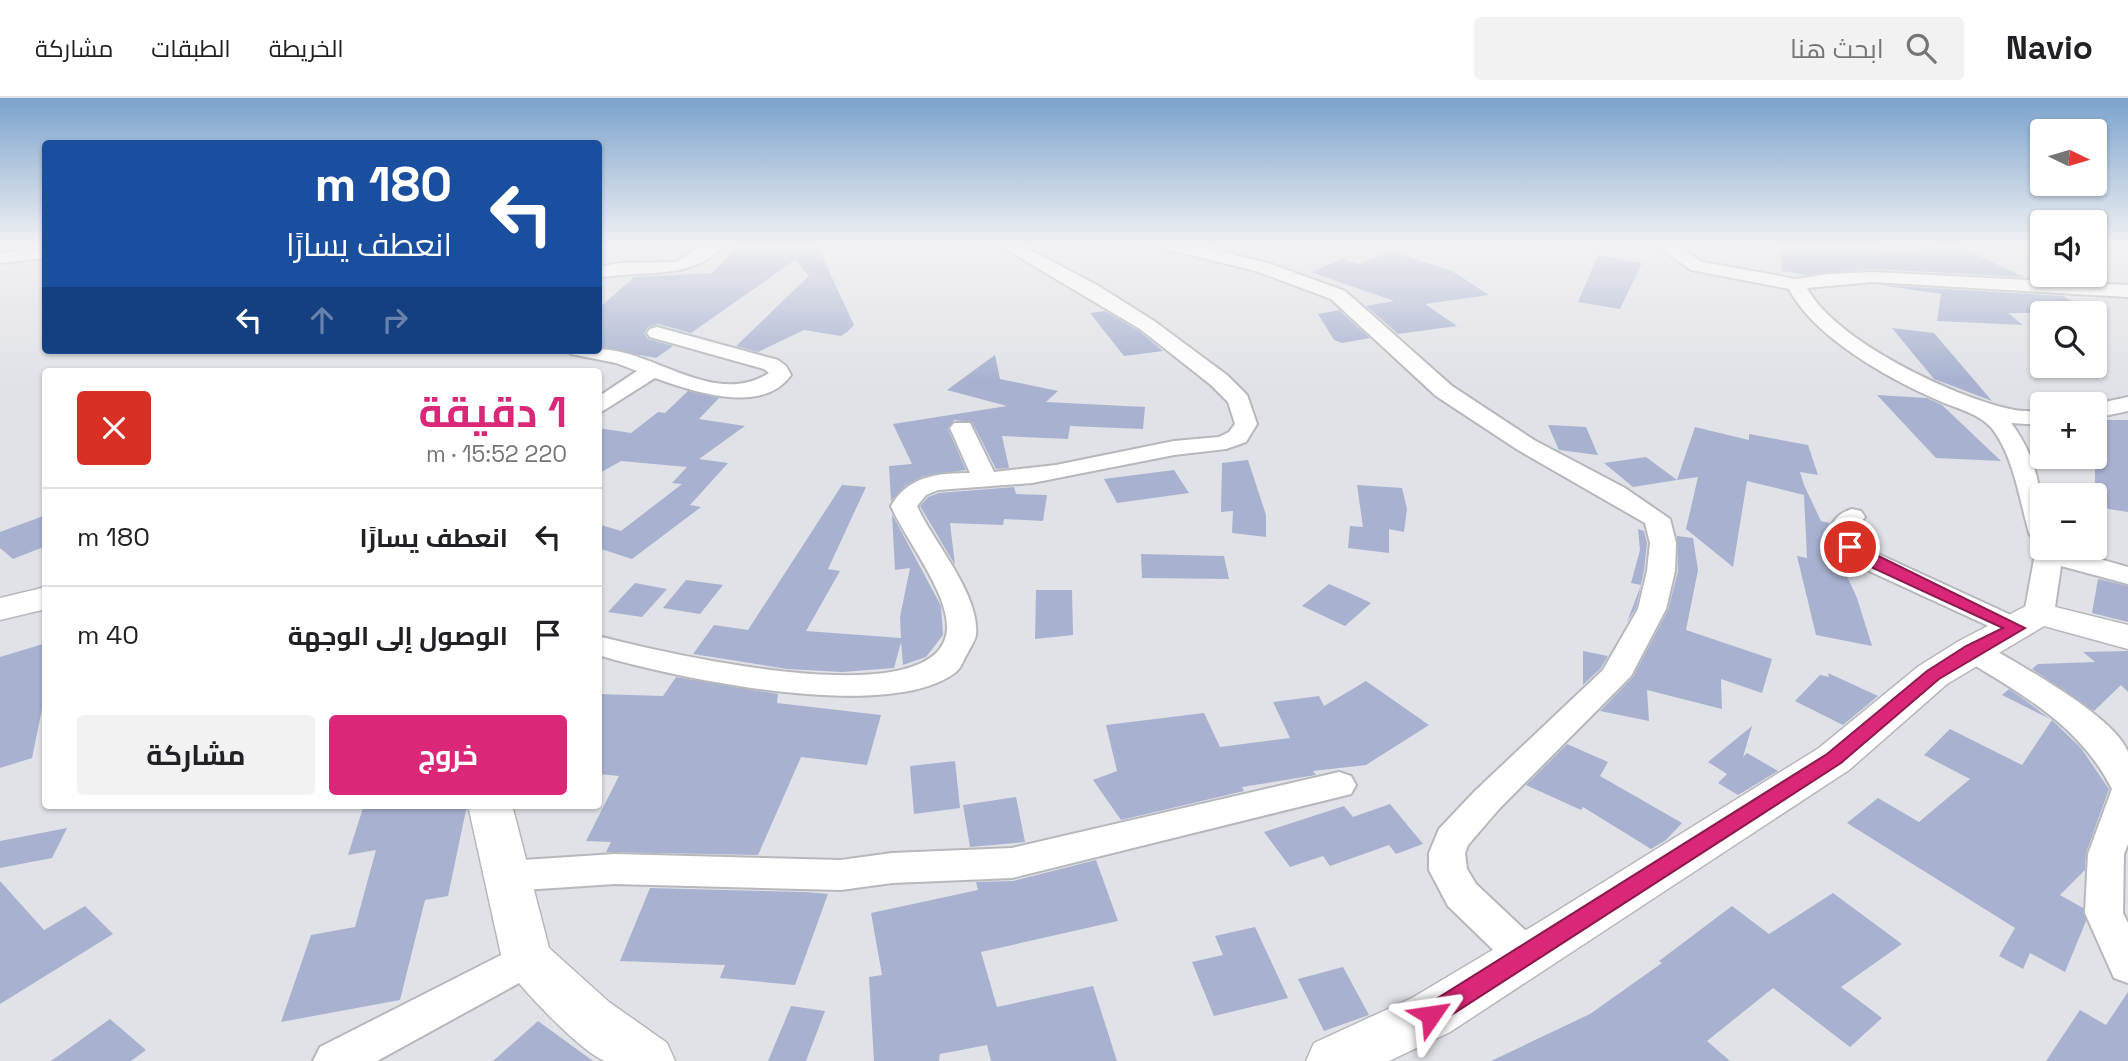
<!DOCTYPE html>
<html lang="ar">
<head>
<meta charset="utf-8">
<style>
  :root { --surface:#fff; --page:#f2f2f2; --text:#202124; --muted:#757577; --line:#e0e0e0; --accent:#db2777 }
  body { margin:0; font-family:"Space Grotesk",Cairo,sans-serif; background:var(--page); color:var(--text); direction:rtl; height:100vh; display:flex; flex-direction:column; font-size:26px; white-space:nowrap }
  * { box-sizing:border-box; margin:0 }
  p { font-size:23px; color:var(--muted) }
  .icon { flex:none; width:38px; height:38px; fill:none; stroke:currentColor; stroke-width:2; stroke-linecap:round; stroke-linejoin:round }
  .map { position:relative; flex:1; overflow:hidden; direction:ltr }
  .drawer { position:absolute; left:42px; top:270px; width:560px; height:441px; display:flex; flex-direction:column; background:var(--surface); border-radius:7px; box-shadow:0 2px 5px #0004; direction:rtl }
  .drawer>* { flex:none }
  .banner { position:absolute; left:42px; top:42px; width:560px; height:214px; border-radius:7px; box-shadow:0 2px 5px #0004; direction:rtl; background:#1a4fa0; color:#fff; overflow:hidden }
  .needle { width:46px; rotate:95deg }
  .tools { position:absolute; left:2030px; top:21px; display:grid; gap:14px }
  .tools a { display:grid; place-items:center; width:77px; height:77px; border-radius:7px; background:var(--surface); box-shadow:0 2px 5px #0004; font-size:35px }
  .pin { position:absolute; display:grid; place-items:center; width:60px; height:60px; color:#fff; margin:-30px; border:4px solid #fff; border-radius:50%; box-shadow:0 2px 7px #0007 }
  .me { position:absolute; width:77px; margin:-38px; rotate:58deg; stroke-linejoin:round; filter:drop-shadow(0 0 5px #0008) }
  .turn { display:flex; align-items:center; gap:24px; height:147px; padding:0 35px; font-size:32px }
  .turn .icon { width:91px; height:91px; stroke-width:2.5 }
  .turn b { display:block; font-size:49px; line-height:60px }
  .lanes { display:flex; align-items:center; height:66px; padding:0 35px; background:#0003; justify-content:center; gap:35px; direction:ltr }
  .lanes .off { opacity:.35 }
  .round { display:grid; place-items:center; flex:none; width:74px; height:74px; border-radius:7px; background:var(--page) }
  .summary { display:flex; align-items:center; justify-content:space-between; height:119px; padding:0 35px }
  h1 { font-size:42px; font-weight:700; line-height:52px; color:var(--accent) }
  .button { display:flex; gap:14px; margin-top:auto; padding:14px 35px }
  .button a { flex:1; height:80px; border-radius:7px; background:var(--accent); color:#fff; font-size:28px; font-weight:700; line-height:80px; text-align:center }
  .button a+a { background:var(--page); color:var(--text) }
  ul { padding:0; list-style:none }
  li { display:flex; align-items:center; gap:21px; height:98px; padding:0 35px; border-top:2px solid var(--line) }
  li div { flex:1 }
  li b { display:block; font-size:26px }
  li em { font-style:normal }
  header { display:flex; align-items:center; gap:42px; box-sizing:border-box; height:98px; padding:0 35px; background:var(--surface); border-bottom:2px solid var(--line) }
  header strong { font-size:33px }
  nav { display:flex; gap:38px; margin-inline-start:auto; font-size:24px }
  .search { width:490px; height:63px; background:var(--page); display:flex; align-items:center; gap:18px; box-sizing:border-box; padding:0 24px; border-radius:7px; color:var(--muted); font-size:26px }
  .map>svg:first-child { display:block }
</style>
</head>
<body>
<header>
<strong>Navio</strong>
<div class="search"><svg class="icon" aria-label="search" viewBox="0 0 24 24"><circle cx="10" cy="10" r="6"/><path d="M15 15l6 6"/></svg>ابحث هنا</div>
<nav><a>الخريطة</a><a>الطبقات</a><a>مشاركة</a></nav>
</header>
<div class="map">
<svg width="2128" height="963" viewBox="0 0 2128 963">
  <rect width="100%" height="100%" fill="#e1e2e7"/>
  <g fill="#a8b2d0">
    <path d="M771,147H817L854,227L847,234L841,238L804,232L758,254L736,248L809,178L795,162L691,235L658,226L648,229L644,235L648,241L673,248L656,260L598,249V211L634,179L712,175L738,148Z"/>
    <path d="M1780,147H1874L1886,154L1958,148L2024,179L1872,171L1807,177L1782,173Z"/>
    <path d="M1391,153L1452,173L1489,197L1425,206L1457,228L1398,236L1366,208L1394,203L1311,174L1343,161L1358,166Z"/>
    <path d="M1598,157L1642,165L1620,211L1578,204Z"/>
    <path d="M1880,187L2062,198L2097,215H2008L2023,227L1937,223L1941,196Z"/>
    <path d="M1339,212L1370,240L1342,245L1334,242L1318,216Z"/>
    <path d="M1105,213L1139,233L1163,253L1124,258L1090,215Z"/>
    <path d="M1892,230L1934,235L1992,303L1934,281Z"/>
    <path d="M995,257L1000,281L1058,293L1046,304L1145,309L1143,331L1070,328L1068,341L1002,338L1009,370L996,371L972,324L954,322L948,331L966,372L924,378L905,388L891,403L889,368L912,366L893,326L1007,308L947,292Z"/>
    <path d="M688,293L719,300L699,321L745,328L699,361L728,365L690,407L701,409L632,461L598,450V426L621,433L682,386L672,385L687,369L621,363L598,376V330L631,335L658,314L665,315Z"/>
    <path d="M1877,297L1927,300L1942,307L2001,363L1936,360Z"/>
    <path d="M2095,322H2128V414L2108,411L2095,391Z"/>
    <path d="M1548,327L1586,329L1598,357L1559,352Z"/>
    <path d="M1695,329L1749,342V336L1808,347L1818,377L1800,374L1804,387L1821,423L1830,425L1826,440L1838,453L1835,452L1857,500L1872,548L1816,537L1797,458L1807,460L1804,397L1747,383L1733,469L1686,431L1698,379L1677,382Z"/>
    <path d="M1646,359L1677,382L1633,389L1604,365Z"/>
    <path d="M1248,362L1266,417V439L1232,435L1233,413L1221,414L1222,365Z"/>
    <path d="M1174,372L1189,395L1117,405L1104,381Z"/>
    <path d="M842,387L866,389L828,471L840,473L806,533L901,540L900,519L910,470L895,472L892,416L941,508L943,537L926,559L903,567L901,544L894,570L842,574L787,571L693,556L714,527L748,532Z"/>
    <path d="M1357,387L1402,390L1407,411L1404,434L1389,431V455L1348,450L1350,428L1363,429Z"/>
    <path d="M1014,389L1016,396L1047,397L1043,423L1004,421L1003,427L950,425L955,467L920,408L928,399L939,395Z"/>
    <path d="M46,417V448L13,461L0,450V434Z"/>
    <path d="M1638,431L1644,433L1647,445L1644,473L1636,510L1627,524L1641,487L1631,485L1640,452Z"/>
    <path d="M1677,438L1693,440L1698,472L1686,532L1772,561L1762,595L1721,581L1722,611L1647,592L1649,623L1600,613L1633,579L1668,512L1678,473Z"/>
    <path d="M1141,456L1224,458L1229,481L1142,480Z"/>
    <path d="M2098,481L2128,488V524L2092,515Z"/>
    <path d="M686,482L723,487L700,516L663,510Z"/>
    <path d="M635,485L667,491L642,519L608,514Z"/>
    <path d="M1329,486L1354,497L1371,505L1345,528L1302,508Z"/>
    <path d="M1036,492H1072L1073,537L1035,541Z"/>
    <path d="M46,545V591L32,660L0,670V559Z"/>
    <path d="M1583,553L1608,558L1601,570L1583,587Z"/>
    <path d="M2128,553V594L2121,587L2094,613L2032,571L2038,566L2095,564L2083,554Z"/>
    <path d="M1828,575L1878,598L1843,627L1795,603L1820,577L1829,579Z"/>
    <path d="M676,579L778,596L777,605L881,617L867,667L801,659L758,757L606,754L611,744L586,743L619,678L598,676V596L663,598Z"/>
    <path d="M1366,583L1429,627L1366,667L1313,673L1316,677L1242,689L1244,693L1121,722L1093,682L1117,673L1106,627L1204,615L1220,649L1290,640L1273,604L1319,598L1324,608Z"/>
    <path d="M2009,591L2025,602L2050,621L2002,597Z"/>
    <path d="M2052,622L2081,650L2109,691L2086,755L2085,772L2060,797L2083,810L2086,823L2065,874L2030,855L2023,871L1999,858L2015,830L1847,725L1878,700L1919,724L1970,681L1924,657L1950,631L2022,667Z"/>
    <path d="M1752,628L1743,659L1747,655L1778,673L1738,697L1718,685L1727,676L1708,664Z"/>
    <path d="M1567,646L1608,664L1600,678L1682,725L1666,742L1651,751L1583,709L1581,712L1526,687Z"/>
    <path d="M955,663L960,710L914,716L910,668Z"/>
    <path d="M1016,699L1025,744L970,749L963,707Z"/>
    <path d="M1390,706L1423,746L1396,756L1389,747L1330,768L1323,758L1290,769L1264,734L1344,708L1353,719Z"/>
    <path d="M382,707H466V712L448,798L425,802L400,902L281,924L311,837L355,829L376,752L348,757L363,710Z"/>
    <path d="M67,730L52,760L0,770V743Z"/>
    <path d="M1096,762L1118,823L981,854L997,909L1093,888L1117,963H991L987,947L940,956L939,963H874L869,879L882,877L871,815L978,792L976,784L1013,783Z"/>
    <path d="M0,783L44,832L85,808L113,836L0,906Z"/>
    <path d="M650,790L805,794L828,796L795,887L720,880L725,867L620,863Z"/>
    <path d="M1833,795L1902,846L1841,889L1882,920L1850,949L1773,890L1707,943L1730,963H1491L1590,916L1662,865L1659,863L1732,808L1769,836Z"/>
    <path d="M1255,829L1288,900L1214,918L1192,864L1223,857L1215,838Z"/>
    <path d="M1343,869L1369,917L1324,933L1298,881Z"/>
    <path d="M2128,894V963H2046L2080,912L2106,927Z"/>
    <path d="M791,908L825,913L806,963H768Z"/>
    <path d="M110,921L146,952L131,963H51Z"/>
    <path d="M538,923L593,963H493Z"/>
  </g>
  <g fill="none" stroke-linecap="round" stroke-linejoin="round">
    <g stroke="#b7b8bc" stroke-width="4">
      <g id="minor">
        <path d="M703,147H724C692,184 642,171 598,180V169L621,165L676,164Z"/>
        <path d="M999,147H1021L1097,187L1154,223L1227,277L1247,297L1257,326L1246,344L1226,351L1174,357L1032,385L938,392L926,397L917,408C933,444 980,496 976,537C975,543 970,550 967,556C964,561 961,570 956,574C889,626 676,580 598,557V538C656,553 926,618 946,538C955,502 905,442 891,408C908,378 938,375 970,375L950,330L954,325H970L994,374L1056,367L1174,343L1219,339L1229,334L1235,326L1228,304L1211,287L1140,231Z"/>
        <path d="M1164,147H1195L1268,165L1345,193L1452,288L1534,342L1625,390L1670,421L1676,445L1675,473L1666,511L1631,578L1499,711L1468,747L1465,755L1467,771L1476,786L1540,846L1546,858L1540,870L1526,875L1512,870L1448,808L1429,772V755L1439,731L1475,693L1603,572L1638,511L1647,473L1650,445L1645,425L1518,352L1436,298L1331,201L1256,173L1166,151Z"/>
        <path d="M1656,147H1676L1702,164L1796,181L1828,176L1872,174L2128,187V199L1872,184L1807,190C1835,243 1954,299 2010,311C2020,314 2032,313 2042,313V327L2011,325C2040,363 2042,399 2042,443L2033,441L2029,435C2020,403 2014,361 1994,333C1980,314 1953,310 1933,300C1886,279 1813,238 1789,191L1691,172Z"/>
        <path d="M46,150V160L0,165V155Z"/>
        <path d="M657,229L778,262L786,268L791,277C762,318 692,293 655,280L598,316V299L637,273L616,265L571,256L568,252C590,252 603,249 625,255C671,267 723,305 769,275L764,271L650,239L647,235L650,231Z"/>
        <path d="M2128,299V313L2095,320V306Z"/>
        <path d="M1852,411L1861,413L1865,419L1855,431V438L1876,455L2026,524L2031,530L2026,536L2016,539L2006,536L1856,467L1829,440C1829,425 1838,415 1852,411Z"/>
        <path d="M2042,443V450H2060L2128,469V486L2061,468L2054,516L2049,522L2039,525L2029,522L2024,516L2035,456L2034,450Z"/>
        <path d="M1972,542L1983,545C2017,566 2114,617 2128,654C2128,665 2128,729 2128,746L2124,756L2123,815L2128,825V885L2114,880L2085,815L2088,756L2112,691C2079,626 2021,596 1961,559L1957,552L1961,545Z"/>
        <path d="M1339,674L1351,678L1356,687L1351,696L1012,780L892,785L841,792L615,786L508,793L495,789L489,778L495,767L508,763L615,756L841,762L892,755L1012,750Z"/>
        <path d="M527,844L541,849L547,861L541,873L377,963H313L320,949Z"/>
      </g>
    </g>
    <g stroke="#b7b8bc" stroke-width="3">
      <g id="tertiary">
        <path d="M46,489V511L0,522V500Z"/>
        <path d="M2039,505L2128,527V551L2044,528L1947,586L1849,672L1450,934L1389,963H1306L1314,945L1412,900L1541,823L1819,650L1919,568L1959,543L2026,508Z"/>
        <path d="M468,707H512L549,850L609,904L667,945L675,963C660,963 617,963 605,963C582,955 512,883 502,861Z"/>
      </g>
    </g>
    <use href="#minor" fill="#fff" fill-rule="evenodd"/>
    <use href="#tertiary" fill="#fff" fill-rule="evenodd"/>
  </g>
  <linearGradient id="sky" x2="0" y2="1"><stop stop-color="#7ba2cc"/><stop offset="0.52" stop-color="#f2f2f4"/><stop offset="1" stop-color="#f2f2f4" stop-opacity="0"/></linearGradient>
  <rect width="2128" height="282" fill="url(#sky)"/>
  <path fill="#db2777" stroke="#8e194d" stroke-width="2" d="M1850,444L2025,530L1939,581L1841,665L1439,925L1431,928L1422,925L1419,917L1422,910L1827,656L1927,573L1966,548L2003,530L1860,464L1842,449Z"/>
</svg>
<div class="tools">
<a><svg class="needle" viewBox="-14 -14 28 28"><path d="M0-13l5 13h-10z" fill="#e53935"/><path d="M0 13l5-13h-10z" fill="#757577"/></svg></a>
<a><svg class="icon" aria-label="sound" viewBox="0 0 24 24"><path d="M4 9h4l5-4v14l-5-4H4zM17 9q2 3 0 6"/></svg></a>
<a><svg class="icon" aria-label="search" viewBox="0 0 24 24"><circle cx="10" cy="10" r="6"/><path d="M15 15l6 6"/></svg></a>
<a>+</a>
<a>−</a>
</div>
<div class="pin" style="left:1850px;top:449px;background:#d93025"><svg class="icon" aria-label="arrive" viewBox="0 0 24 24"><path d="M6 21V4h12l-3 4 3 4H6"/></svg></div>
<svg class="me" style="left:1431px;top:917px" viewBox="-20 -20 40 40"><path d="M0-17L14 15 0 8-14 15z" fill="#db2777" stroke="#fff" stroke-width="4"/></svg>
<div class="banner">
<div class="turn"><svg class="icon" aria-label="left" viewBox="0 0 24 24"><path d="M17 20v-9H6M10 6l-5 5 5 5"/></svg><div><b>180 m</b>انعطف يسارًا</div></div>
<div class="lanes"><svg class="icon" aria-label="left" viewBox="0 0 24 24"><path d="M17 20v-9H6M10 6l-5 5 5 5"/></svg><svg class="icon off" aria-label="ahead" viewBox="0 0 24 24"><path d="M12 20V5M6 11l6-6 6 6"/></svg><svg class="icon off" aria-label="right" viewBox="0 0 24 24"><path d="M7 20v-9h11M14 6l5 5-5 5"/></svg></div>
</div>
<section class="drawer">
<div class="summary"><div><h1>1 دقيقة</h1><p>220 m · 15:52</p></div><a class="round" style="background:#d93025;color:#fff"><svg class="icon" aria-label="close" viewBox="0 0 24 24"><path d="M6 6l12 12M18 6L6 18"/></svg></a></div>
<ul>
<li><svg class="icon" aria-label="left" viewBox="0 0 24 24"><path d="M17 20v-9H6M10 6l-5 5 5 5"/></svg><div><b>انعطف يسارًا</b></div><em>180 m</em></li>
<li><svg class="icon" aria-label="arrive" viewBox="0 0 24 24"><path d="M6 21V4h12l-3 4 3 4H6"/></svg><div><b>الوصول إلى الوجهة</b></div><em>40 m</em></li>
</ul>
<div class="button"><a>خروج</a><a>مشاركة</a></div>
</section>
</div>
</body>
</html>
